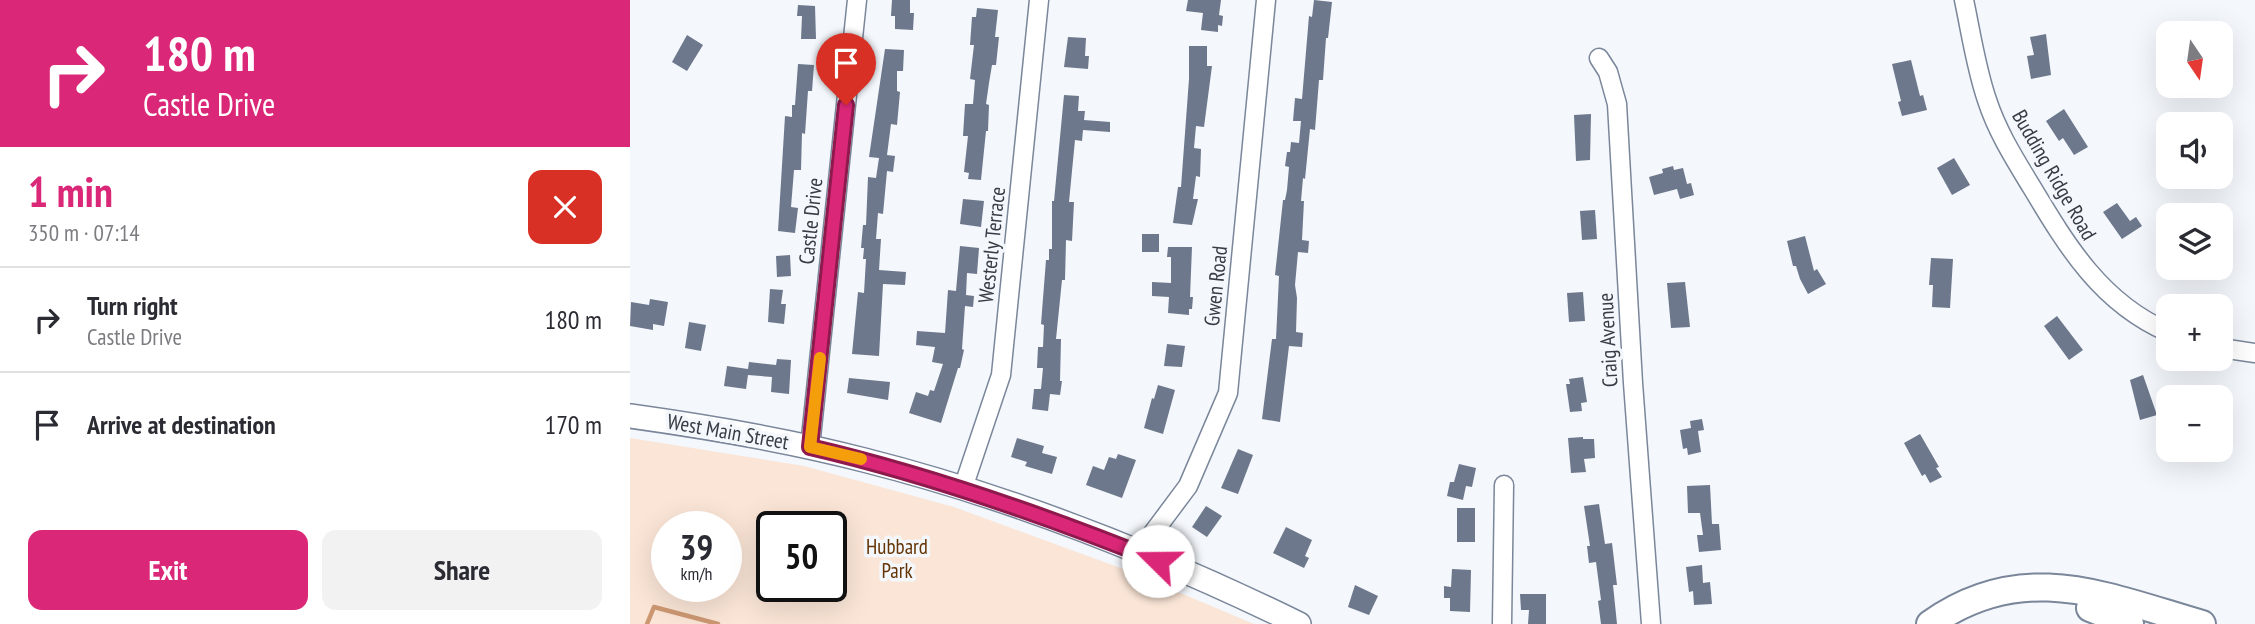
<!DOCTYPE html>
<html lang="en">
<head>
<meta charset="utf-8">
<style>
  :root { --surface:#fff; --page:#f2f2f3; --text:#2b2b33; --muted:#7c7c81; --line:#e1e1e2; --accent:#db2777 }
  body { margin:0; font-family:"PT Sans Narrow",sans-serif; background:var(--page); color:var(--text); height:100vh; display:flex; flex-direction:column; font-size:26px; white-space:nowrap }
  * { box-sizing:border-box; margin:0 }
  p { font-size:23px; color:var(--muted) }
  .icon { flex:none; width:38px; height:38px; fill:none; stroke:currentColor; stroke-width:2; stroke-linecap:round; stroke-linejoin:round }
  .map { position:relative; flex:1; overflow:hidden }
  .panel { display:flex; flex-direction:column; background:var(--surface); width:630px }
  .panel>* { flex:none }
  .hud { background:#db2777; color:#fff; overflow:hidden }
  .needle { width:46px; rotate:167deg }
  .controls { position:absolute; left:1526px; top:21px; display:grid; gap:14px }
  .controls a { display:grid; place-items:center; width:77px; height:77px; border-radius:14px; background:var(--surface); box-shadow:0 7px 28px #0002; font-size:35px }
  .speed { position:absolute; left:21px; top:511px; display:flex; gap:14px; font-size:35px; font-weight:700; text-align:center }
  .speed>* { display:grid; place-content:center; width:91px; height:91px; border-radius:50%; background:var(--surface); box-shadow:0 7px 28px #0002; line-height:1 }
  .speed small { font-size:18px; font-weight:400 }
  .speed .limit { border:4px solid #111; border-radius:10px; background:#fff; color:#111 }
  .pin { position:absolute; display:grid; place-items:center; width:60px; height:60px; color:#fff; margin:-72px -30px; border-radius:50% 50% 50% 0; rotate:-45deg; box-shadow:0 0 7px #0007 }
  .pin .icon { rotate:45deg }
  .me { position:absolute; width:77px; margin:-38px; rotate:292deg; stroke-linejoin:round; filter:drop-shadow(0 0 5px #0008) }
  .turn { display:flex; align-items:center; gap:24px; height:147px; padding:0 28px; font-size:32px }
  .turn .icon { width:91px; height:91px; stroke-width:2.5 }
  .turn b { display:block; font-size:49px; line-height:60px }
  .round { display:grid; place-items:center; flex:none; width:74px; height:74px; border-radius:14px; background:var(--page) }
  .summary { display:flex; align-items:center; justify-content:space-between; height:119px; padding:0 28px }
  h1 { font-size:42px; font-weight:700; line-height:52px; color:var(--accent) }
  .button { display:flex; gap:14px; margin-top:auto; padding:14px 28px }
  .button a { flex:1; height:80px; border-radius:14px; background:var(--accent); color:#fff; font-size:28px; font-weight:700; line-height:80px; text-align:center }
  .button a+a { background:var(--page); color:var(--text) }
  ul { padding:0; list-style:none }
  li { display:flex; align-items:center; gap:21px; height:105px; padding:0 28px; border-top:2px solid var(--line) }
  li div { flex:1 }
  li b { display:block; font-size:26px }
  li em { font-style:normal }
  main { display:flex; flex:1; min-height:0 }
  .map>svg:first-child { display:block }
</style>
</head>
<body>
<main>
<section class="panel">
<div class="hud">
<div class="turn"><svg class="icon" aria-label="right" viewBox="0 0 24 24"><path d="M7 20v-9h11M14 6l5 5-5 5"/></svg><div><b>180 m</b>Castle Drive</div></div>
</div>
<div class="summary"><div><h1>1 min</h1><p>350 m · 07:14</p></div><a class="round" style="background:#d93025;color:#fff"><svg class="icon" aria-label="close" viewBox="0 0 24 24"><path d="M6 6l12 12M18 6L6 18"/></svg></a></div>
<ul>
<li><svg class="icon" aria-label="right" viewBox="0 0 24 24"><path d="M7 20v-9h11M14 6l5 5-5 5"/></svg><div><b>Turn right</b><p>Castle Drive</p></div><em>180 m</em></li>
<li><svg class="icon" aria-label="arrive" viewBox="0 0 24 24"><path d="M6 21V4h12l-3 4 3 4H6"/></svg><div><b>Arrive at destination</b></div><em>170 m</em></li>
</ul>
<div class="button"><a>Exit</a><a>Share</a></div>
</section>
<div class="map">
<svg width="1625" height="624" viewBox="0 0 1625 624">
  <rect width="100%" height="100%" fill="#f4f7fc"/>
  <path fill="#fae5d6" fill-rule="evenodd" d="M0,438L174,466L324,507L496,570L624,624H0ZM37,527H96V586H37ZM142,527H201V586H142Z"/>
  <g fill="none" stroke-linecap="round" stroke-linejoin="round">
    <path stroke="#cc9872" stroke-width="4.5" d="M17,624L24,607L88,624"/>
  </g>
  <g fill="#6d788c">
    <path d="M262,0H280V13H284L283,30L265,29V16H261Z"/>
    <path d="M558,0H591L589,15L593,16L592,26L588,25V32L571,30L573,13L556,11Z"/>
    <path d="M684,0L702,2L698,38H696L693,80H689L685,130L680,129L675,179L673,178L671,201H674L672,240L679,241L678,253L668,252L665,285L667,298L666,332L673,333L672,347L659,346L650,422L632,419L642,339H646L649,276L645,275L653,200H655L657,190L659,167L655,166L657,152H660L661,142L669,143L671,121H663L665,98L672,99L679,16L682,17Z"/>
    <path d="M168,5L185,6L186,39H171L172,16H167Z"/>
    <path d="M347,8L368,10L365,37H369L366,65H362L359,83L356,104L359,105L358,131H356L351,180L338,179L339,173L334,172L338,136H333L335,104H343L345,80L340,79L344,45H340L342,17H346Z"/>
    <path d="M1416,34L1421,75L1401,79L1397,56L1404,55L1400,37Z"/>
    <path d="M57,35L73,45L57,71L42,62Z"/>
    <path d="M438,37L456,38L455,56H459L458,69L434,67Z"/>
    <path d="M559,46H577V66H582L574,127L566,126L564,148L571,149L570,177L566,176L563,199H568L562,225L543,223L548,187H551L559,79Z"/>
    <path d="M255,49L274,50L273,71H267V91L270,92L267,125L261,124L257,155L265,156L263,172L257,171L253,214L248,213L246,239H251L249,270L276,272L275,285L253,284L249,356L222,354L228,292L234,293L236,259H233L234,248H231L233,225H236L238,177L246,178L249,158L239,157Z"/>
    <path d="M1281,60L1290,96L1293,95L1297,110L1272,116L1268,102L1271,101L1262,64Z"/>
    <path d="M168,64L184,65L182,91H178L175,134L172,133L171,170H164L161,207L168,208L165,233L148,231L155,116L162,117V105H165Z"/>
    <path d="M434,95L449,96L448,111H455L454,120L480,122V132L453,130L452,141L445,140L439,202H444L442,241L436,240L435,280H432L426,339H431L430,381H432L430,395L420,394L418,411L402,409L404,389H411L413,368H407L408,347H413L414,325L411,324L416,260H419V249H422V201H424Z"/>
    <path d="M1434,109L1458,147L1444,155L1433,138L1429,141L1416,121Z"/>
    <path d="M961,114L960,160L946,161L944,115Z"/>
    <path d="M1324,158L1340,185L1322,195L1307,168Z"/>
    <path d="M1043,166L1044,170L1053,168L1057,184L1061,183L1064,195L1050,199L1047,189L1024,195L1019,177L1033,173L1032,169Z"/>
    <path d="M333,199L354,201L351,227L330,224Z"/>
    <path d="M1487,203L1500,221L1506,217L1512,226L1492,239L1473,212Z"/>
    <path d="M965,210L967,239L952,240L950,211Z"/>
    <rect x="512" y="234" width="17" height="18"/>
    <path d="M1175,236L1184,271L1187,269L1196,284L1178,294L1170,279L1166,266H1163L1157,241Z"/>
    <path d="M330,246L349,248L347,274L337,273L336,295L344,296L343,307L335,306L332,349L334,350L330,368H328L311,423L279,413L286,392L298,396L300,390L304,391L313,364L302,362L305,347L286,345L287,331L315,333L318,290L326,291Z"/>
    <path d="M538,247H562L560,297H563L562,309H559V315L538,313L539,297L522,296V282L541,283V257H537Z"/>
    <path d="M160,255L161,276L147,277L146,256Z"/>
    <path d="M1301,258L1323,259L1320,308L1302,307L1303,285H1299Z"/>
    <path d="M1055,282L1060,327L1041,328L1037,283Z"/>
    <path d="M140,289L153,290L151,304H156L154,324L138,322Z"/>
    <path d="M953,292L955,321L939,322L937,293Z"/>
    <path d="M20,299L38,302L34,326L23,324V330L0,326L1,302L19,305Z"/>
    <path d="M1427,316L1453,350L1439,360L1414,326Z"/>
    <path d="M59,322L76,325L71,351L55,348Z"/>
    <path d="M537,344L555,346L552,367L534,366Z"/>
    <path d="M147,359L161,360L159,394L141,392L142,377L118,375L116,389L94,386L97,366L118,369L119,362L146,365Z"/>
    <path d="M1513,375L1527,415L1510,420L1500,380Z"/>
    <path d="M953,377L957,402L951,403L952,411L940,412L936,384H940L939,379Z"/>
    <path d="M219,378L260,382L258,400L217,393Z"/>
    <path d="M528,385L545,390L533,434L514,428L522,398L524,399Z"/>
    <path d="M1072,419L1074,430L1068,431L1071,452L1058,455L1057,448L1053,449L1050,430L1061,428L1060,421Z"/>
    <path d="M1290,434L1309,467L1306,468L1312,477L1300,483L1295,474L1292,476L1274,443Z"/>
    <path d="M953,437V439H964L965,458L954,459L956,472L941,473L938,438Z"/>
    <path d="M387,438L414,446L412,453L427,457L422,474L395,466L397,462L381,457Z"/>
    <path d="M608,449L623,455L608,494L591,488Z"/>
    <path d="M488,454L506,460L492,498L456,485L463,466L474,470L479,457L486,459Z"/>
    <path d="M829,464L846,468L842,487L836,486L833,500L817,496L820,482H824Z"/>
    <path d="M1080,485L1082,524H1089L1091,550L1069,552L1067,535H1073L1070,513H1058L1057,486Z"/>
    <path d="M969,504L975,544L982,543L987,585H983L987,624H971L968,601L971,600L966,562L959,563L957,546H960L954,506Z"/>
    <path d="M576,506L592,516L577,537L562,527Z"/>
    <rect x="827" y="508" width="18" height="34"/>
    <path d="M656,527L682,540L675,556L679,558L674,568L643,553Z"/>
    <path d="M1072,565L1073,583L1080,582L1082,604L1064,605L1063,591L1059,592L1056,567Z"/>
    <path d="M822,569L841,570L840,612L820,611V598H814V586L821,587Z"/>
    <path d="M725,585L748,596L739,615L718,607Z"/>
    <path d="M890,594H916V624H898L899,610H891Z"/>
  </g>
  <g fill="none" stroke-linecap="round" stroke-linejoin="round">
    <g stroke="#7a869a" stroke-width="21">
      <g id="minor">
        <path d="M1334,0C1341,33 1346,68 1357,100C1367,131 1384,158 1401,186C1437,246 1471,303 1538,332"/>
        <path d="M969,58L978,72L987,104L1003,383L1021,624"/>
        <path d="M1591,348L1625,353"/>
        <path d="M180,447L227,0"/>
        <path d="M333,488L371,375L409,0"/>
        <path d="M508,553L558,486L598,393L636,0"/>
        <path d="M872,624L874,485"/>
      </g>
    </g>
    <g stroke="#7a869a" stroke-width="26">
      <path id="major" d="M0,416C79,427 157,440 234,460C384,498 530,556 669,624"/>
    </g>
    <g stroke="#7a869a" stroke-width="30">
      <g id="highway">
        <path d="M1460,608L1500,624"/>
        <path d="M1300,624C1393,558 1475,596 1572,624"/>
      </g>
    </g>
    <use href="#minor" stroke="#fff" stroke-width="18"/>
    <use href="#major" stroke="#fff" stroke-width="23"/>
    <use href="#highway" stroke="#fff" stroke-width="26"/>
  </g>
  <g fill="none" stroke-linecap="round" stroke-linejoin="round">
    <g stroke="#8e194d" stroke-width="18">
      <path id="route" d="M216,105L180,447C300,475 414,515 528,561"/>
    </g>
    <use href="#route" stroke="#db2777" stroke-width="12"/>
    <path stroke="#f59e0b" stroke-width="12" d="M190,358L180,447L231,459"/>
  </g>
  <g text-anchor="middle" stroke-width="7" stroke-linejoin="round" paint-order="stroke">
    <g font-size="21" fill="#373c45" stroke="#f4f7fc">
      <text transform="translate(1424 175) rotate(60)" y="7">Budding Ridge Road</text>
      <text transform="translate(181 221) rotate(-84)" y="7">Castle Drive</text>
      <text transform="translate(362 245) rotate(-84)" y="7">Westerly Terrace</text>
      <text transform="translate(586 286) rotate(-84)" y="7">Gwen Road</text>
      <text transform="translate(978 340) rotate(-93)" y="7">Craig Avenue</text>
      <text transform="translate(98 432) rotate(10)" y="7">West Main Street</text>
    </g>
    <g font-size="21" fill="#653505" stroke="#f4f7fc">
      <text x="267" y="554">Hubbard<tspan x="267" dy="24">Park</tspan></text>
    </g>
  </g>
</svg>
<div class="controls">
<a><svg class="needle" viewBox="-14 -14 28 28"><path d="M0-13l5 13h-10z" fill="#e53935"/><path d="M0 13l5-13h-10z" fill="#7c7c81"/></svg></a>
<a><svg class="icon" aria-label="sound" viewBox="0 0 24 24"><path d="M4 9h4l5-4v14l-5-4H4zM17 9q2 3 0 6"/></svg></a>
<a><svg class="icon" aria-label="layers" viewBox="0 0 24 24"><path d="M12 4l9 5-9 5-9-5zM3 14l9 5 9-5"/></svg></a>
<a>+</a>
<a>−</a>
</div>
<div class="speed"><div>39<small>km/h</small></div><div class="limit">50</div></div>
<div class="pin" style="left:216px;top:105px;background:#d93025"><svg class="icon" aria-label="arrive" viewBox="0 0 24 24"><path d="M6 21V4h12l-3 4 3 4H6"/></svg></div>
<svg class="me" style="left:528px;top:561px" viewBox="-20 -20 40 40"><circle r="19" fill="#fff"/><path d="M0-13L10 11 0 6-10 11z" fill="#db2777"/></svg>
</div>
</main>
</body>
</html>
